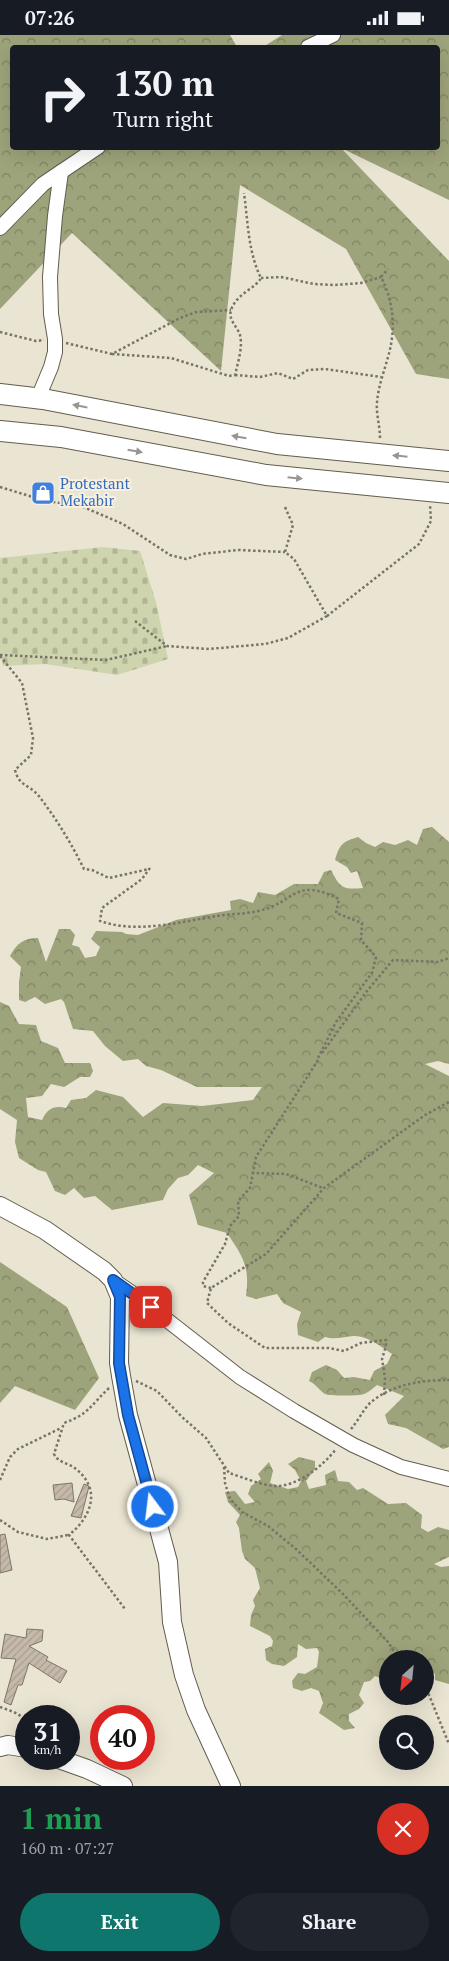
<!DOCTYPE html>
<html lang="en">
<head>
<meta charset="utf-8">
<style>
  :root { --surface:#171b24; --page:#20242c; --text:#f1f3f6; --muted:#9ea1a6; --accent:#0f766e }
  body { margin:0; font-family:"PT Serif",serif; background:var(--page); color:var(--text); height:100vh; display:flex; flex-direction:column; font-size:19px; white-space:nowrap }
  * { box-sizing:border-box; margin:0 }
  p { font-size:16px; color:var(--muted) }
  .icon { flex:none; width:28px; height:28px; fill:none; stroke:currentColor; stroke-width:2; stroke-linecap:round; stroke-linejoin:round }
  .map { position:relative; height:1751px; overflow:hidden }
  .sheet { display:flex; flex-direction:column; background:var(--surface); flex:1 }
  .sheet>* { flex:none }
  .guide { position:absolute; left:10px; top:10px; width:430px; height:105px; border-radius:5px; box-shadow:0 5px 20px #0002; background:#171b24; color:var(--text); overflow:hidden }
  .needle { width:32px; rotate:207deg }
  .controls { position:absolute; left:379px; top:1615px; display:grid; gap:10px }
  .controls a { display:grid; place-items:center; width:55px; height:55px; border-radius:50%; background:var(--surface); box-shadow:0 5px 20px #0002; font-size:25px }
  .speed { position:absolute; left:15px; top:1670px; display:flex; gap:10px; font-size:25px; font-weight:700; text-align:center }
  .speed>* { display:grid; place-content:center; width:65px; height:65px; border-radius:50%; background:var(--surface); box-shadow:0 5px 20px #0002; line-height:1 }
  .speed small { font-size:12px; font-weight:400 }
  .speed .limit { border:8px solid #d22; background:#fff; color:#111 }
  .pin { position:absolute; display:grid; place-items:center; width:42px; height:42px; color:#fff; margin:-21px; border-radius:10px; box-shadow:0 2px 8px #0006 }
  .me { position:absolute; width:55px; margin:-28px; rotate:345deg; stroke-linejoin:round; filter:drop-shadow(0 0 4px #0008) }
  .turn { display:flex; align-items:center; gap:18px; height:105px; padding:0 20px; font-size:22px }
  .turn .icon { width:65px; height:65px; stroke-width:2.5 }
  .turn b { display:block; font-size:35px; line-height:42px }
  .round { display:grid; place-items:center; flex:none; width:52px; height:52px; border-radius:26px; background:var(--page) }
  .overview { display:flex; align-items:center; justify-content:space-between; height:85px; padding:0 20px }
  h1 { font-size:30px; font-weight:800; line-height:38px; color:#1e9e55 }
  .primary-button { display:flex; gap:10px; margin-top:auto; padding:10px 20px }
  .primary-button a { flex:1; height:58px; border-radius:30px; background:var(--accent); color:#fff; font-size:20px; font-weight:800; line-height:58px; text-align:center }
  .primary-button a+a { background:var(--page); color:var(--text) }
  .status { display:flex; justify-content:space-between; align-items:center; height:35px; padding:0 25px; background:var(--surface); direction:ltr }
  .status svg { height:14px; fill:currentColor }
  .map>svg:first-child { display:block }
</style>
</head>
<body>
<div class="status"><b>07:26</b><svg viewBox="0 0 49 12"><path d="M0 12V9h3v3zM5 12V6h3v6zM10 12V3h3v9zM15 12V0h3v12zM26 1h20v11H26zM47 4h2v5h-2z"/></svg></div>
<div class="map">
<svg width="449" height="1751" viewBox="0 0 449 1751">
  <defs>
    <pattern id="forest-crowns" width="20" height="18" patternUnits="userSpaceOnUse" patternTransform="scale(1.25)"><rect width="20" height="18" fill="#9da37a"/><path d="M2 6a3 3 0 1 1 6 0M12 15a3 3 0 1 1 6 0" fill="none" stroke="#7f8462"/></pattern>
    <pattern id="cemetery-stones" width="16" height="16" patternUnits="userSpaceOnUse" patternTransform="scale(1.25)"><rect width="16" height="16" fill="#ced4ad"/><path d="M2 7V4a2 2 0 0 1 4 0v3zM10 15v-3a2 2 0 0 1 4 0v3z" fill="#b0b594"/></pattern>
    <pattern id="building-hatch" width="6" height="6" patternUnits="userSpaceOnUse" patternTransform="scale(1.25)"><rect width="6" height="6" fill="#c5b9aa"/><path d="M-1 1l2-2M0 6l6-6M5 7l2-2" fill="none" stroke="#a89e91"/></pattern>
  </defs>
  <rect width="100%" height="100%" fill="#eae4d2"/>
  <g fill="url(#forest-crowns)">
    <path d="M0,0H230L237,12H12V112H438V12H263L282,0H449V165L341,113L449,226V344L416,339L346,214L240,150L221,336L72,198L0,274Z"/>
    <path d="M432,792L449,807V1029L438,1026L425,1029L449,1041V1412L443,1414L406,1393L388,1389L385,1380L404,1361L377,1350C373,1353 369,1357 364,1359C360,1361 328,1361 325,1359C319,1355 316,1349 309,1346L312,1337L326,1330L337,1335L344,1343L354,1342L370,1345L374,1336L387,1329L392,1319C380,1311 367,1300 353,1301C342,1302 335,1305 325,1302L318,1307L298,1300L297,1289L301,1277L283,1268L277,1259L256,1264L246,1261C250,1231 243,1222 227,1198L198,1190L189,1160L214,1138L198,1130L188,1140L178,1143L168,1154L163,1165L112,1175L95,1161L84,1163L74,1153L65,1160L55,1156L46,1137L38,1135L19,1123L15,1107L17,1085L0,1074V967L9,971L19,989L36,990L41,1006L58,1013L65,1028H90L93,1036L90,1042H80L64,1052L51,1049L42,1061L26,1063L28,1082L42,1085C47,1074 54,1070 66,1073L71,1065L86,1063L96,1055L123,1062L143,1082L163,1068L202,1071L253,1065L262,1052H197L161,1035L146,1031L138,1024L123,1026L105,1011L93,996L73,994L64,967L61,964L45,969L35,962L25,967L19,965V947L21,932L10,921C17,908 24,903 38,903L46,927L59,894H70L75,900L72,910L79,912L85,923L96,921L100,912L91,904L96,896L122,897L126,899L138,900L176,885L231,875L230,866L240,864L253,868L258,857L275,860L294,849H318L324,837L331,835C340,853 343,855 363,853L357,836L351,838L347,832L335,825C340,809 342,807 358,802L366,808L375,812L383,807L395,810L408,805L417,810L423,794Z"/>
    <path d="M0,1227L67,1272L99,1343L75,1375L15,1351L0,1368Z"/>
    <path d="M299,1422L315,1426V1434L306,1446L309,1454L326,1450L325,1440L335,1435L338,1446L349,1447L357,1455L363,1453L388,1469L406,1468L422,1480L421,1493L428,1497L438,1492L449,1495V1522L434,1529L441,1532L449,1531V1649L435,1645V1639L432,1636L425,1640V1624H414L412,1618H408L403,1615V1624H388L387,1639L384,1644L375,1641L370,1646L364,1647L359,1660L364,1668L359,1674L349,1679V1686L355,1693L344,1695L319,1678L323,1668L319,1656L311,1653L302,1656L293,1653L292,1646L298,1638L305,1639L317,1632L319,1617L317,1613L306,1614L298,1609L297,1622L284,1631L272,1629L266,1625L265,1614L272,1611L273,1606L270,1601L250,1591L251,1580L255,1571L253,1565L260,1553L255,1533L245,1524L242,1516L239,1493L236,1487L240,1480L228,1467L225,1457L235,1456L245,1469L255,1467L248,1459L251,1451L261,1444L258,1439L269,1427L273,1436L270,1448L288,1454L298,1452L301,1446L295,1435L288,1429Z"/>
  </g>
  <path fill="url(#cemetery-stones)" d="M103,512L140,516L156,567L168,624L117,640L46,629L3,631L0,617V523Z"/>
  <g fill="url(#building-hatch)" stroke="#7f7466">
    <path d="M72,1448L74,1467L64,1464L55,1465L53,1450Z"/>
    <path d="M84,1449L89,1451L81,1483L71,1481Z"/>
    <path d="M5,1499L12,1535L0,1538V1500Z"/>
    <path d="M27,1594L43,1595L42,1606L29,1611L48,1622L46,1625L67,1636L60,1648L29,1628L22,1650H18L11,1670L4,1667L16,1624L1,1623L5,1599L26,1603Z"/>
  </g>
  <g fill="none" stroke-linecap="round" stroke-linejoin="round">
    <g stroke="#635d4e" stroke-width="16">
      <g id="minor">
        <path d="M308,12L333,0"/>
        <path d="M0,193L43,149L98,112"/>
        <path d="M38,363L51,332L55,317V304L51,279L50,242L55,181L61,137"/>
        <path d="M113,1245L135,1260L240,1342L294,1376L353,1410L401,1432L449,1444"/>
      </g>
    </g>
    <g stroke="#635d4e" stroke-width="20">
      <g id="tertiary">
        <path d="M0,1171L45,1195L104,1236L113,1245L120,1262L119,1328L121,1341L128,1380L168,1527L172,1587L184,1640L196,1675L231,1751"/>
        <path d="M0,1712L8,1710L26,1713"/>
        <path d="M59,1724L87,1734L123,1751"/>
      </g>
    </g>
    <g stroke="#635d4e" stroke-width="22">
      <g id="secondary">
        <path d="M0,359L43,364L277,409L449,426"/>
        <path d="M0,396L61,402L266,440L449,458"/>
      </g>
    </g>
    <g stroke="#777367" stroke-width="2.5" stroke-dasharray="2.5 2.5" stroke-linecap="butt">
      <path d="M261,243L281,242L314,249L335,250L361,248L381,242"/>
      <path d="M0,297L36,306L44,305"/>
      <path d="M66,308L112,319L180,283L196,277L231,275"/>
      <path d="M112,319L171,323L229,341L235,340C238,327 243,312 240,300C237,291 228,285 231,275C237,258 255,254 261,243C248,217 248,187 244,158"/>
      <path d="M235,340L260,342L278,338L293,344L308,335L325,334L381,342"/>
      <path d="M380,403C380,391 376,379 377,368C378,352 384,337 388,322C396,295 394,267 381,242L388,234"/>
      <path d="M0,452L46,466L81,471L123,489L170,520L186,524L202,519L238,515L285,517"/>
      <path d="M327,581L419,509L431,486L430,470"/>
      <path d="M135,586L167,611L209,614L265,609L288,603L327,581L294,524L285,517L293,490L285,472"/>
      <path d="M0,620L106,625L167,611"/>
      <path d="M0,621L22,648L33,703L31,720L15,735C19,751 28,749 38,760C56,783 71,808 84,834L92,835L109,843L149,834"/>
      <path d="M150,833L142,844L102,873L100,886C137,899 179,887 217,881C230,879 245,879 258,876C296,868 293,841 339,864L336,878L362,888L361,905L376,922L372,938L336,987L317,1025"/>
      <path d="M322,1018L367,956L393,925L438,927L449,923"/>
      <path d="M318,1025L256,1122L253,1138L286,1139L323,1153"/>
      <path d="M211,1253L203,1251V1247L225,1209L230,1191L239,1181L238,1166L250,1153L253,1138"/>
      <path d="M136,1346L157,1356L182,1382L206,1403L229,1438C242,1442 261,1450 274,1451C297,1452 322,1432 336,1414"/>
      <path d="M109,1353C90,1371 89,1379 64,1388L54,1419C58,1428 69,1428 76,1434C102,1455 91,1482 69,1500L125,1574"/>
      <path d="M384,1360L385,1343L382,1324L386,1311V1305L361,1308L344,1316L329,1313H265L228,1288L207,1268L211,1253L266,1219L324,1153L425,1080L449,1067"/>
      <path d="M351,1394C358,1386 363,1375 370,1368C392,1349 422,1345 449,1345"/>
      <path d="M224,1432L225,1448L230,1464L242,1477L268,1491L296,1514L343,1559L388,1607L399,1624"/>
      <path d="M0,1445L10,1422L18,1414L61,1393"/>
      <path d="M0,1485L18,1497L47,1504L68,1500"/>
      <path d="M425,1655L429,1660L449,1709"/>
      <path d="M0,1672L14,1677L26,1684"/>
    </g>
    <use href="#minor" stroke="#fff" stroke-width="14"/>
    <use href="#tertiary" stroke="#fff" stroke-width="18"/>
    <use href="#secondary" stroke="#fff" stroke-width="20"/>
  </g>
  <defs><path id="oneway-solid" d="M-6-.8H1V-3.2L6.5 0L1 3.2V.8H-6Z" transform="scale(1.25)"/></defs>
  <g fill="#979693">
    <use href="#oneway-solid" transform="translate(80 371) rotate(-169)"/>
    <use href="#oneway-solid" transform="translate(239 402) rotate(-170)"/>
    <use href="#oneway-solid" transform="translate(135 416) rotate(10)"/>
    <use href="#oneway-solid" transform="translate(400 421) rotate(-174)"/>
    <use href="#oneway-solid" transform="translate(295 443) rotate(6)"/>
  </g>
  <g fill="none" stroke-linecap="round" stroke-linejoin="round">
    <g stroke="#114b97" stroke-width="12">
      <path id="route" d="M151,1272L113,1245L120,1262L119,1328L128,1380L153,1472"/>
    </g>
    <use href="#route" stroke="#1a73e8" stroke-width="9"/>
  </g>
  <defs>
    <g id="shop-square" transform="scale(1.25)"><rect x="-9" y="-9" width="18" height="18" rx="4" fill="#3f7fe0" stroke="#f8f1df"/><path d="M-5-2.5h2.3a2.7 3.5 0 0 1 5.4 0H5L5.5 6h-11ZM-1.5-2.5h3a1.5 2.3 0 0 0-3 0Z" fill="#fff"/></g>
  </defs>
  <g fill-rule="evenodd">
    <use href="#shop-square" x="43" y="458"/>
  </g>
  <g text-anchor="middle" stroke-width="4" stroke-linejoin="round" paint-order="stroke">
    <g font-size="15" fill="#366cbe" stroke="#f8f1df" text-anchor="start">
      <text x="60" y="454">Protestant<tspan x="60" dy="17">Mekabir</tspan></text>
    </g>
  </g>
</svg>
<div class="controls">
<a><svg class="needle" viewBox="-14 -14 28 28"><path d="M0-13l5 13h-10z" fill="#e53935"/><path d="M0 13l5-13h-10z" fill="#9ea1a6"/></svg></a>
<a><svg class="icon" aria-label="search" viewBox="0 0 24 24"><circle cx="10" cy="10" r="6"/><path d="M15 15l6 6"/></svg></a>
</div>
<div class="speed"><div>31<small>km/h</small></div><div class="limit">40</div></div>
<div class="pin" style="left:151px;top:1272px;background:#d93025"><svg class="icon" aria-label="arrive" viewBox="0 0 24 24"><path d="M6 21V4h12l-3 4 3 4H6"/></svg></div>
<svg class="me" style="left:153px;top:1472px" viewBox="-20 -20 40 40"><circle r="17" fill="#1a73e8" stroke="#fff" stroke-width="3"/><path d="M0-11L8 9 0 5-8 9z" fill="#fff"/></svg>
<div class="guide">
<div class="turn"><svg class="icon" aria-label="right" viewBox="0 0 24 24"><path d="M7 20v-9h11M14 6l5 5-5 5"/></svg><div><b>130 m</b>Turn right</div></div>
</div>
</div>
<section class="sheet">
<div class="overview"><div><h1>1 min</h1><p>160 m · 07:27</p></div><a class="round" style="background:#d93025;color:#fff"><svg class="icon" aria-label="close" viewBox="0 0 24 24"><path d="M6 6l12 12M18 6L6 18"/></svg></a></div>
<div class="primary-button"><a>Exit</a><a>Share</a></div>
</section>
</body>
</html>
